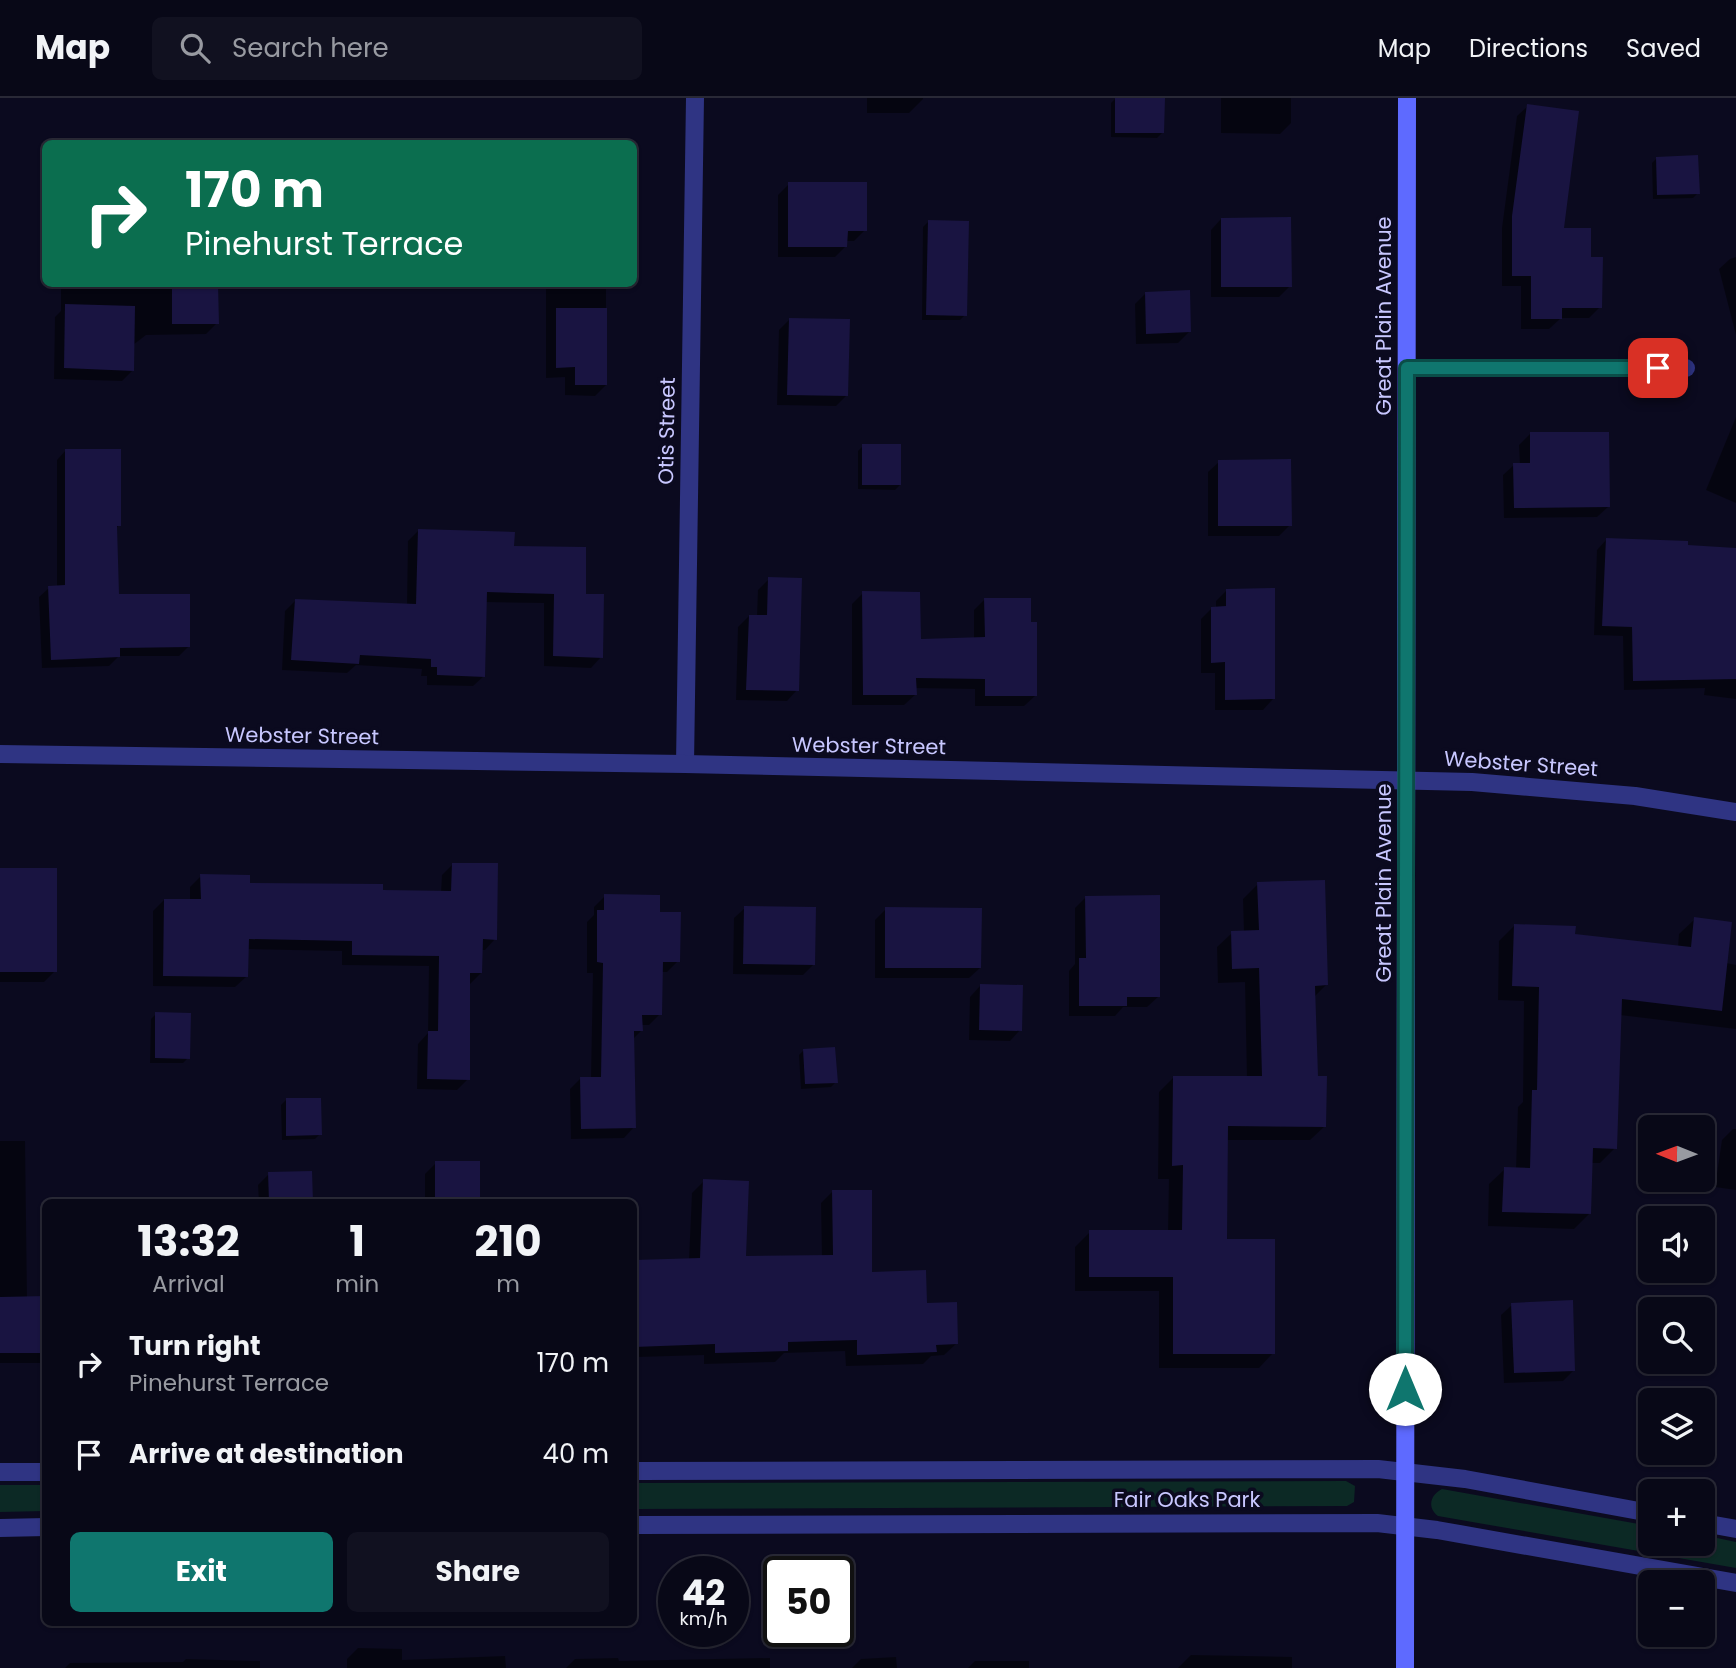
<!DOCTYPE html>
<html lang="en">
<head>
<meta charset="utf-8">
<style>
  :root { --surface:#080817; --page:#111120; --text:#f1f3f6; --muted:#989aa1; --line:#292936; --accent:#0f766e }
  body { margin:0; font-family:Poppins,sans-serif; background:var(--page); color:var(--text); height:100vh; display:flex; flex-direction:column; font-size:26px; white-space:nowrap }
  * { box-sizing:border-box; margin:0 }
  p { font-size:23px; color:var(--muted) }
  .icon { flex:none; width:38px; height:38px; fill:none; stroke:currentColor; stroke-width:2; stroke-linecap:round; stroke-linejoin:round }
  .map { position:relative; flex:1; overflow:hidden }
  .drawer { position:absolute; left:42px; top:1101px; width:595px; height:427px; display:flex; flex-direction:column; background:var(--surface); border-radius:10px; box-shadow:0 2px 5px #0004,0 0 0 2px var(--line) }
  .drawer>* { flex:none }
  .banner { position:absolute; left:42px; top:42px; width:595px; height:147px; border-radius:10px; box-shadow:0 2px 5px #0004,0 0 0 2px var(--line); background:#0b6e4f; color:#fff; overflow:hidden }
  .needle { width:46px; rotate:271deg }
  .tools { position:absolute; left:1638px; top:1017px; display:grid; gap:14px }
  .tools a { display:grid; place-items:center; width:77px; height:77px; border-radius:10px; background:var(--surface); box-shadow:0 2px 5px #0004,0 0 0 2px var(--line); font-size:35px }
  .speed { position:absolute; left:658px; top:1458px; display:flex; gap:14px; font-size:35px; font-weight:700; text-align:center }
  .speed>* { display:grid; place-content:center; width:91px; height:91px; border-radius:50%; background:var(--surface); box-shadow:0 2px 5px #0004,0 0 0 2px var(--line); line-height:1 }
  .speed small { font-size:18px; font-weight:400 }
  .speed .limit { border:4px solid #111; border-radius:10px; background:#fff; color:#111 }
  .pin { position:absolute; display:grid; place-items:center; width:60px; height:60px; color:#fff; margin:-30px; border-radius:14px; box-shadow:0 4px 10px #0006 }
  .me { position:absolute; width:77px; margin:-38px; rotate:0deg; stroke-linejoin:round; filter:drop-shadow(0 0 5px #0008) }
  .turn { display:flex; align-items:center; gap:24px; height:147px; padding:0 28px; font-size:32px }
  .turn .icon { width:91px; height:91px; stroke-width:2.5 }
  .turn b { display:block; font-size:49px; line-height:60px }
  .eta { display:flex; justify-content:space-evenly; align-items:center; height:119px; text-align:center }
  .eta b { font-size:42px; font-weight:700; line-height:49px }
  .button { display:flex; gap:14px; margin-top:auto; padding:14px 28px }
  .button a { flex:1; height:80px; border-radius:10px; background:var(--accent); color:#fff; font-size:28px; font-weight:700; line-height:80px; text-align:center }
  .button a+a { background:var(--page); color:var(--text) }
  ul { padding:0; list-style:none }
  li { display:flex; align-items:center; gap:21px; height:91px; padding:0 28px }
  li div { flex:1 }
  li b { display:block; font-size:26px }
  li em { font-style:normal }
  header { display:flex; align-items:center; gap:42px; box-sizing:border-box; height:98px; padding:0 35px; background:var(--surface); border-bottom:2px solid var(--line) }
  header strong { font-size:33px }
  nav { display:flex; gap:38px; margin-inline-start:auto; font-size:24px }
  .search { width:490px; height:63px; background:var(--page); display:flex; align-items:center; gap:18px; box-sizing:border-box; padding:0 24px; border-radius:10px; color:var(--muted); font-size:26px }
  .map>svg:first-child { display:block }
</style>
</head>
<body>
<header>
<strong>Map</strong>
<div class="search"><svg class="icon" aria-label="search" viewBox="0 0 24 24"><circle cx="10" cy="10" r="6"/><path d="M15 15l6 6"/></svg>Search here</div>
<nav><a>Map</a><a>Directions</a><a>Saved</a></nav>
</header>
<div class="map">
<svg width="1736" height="1570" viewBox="0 0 1736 1570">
  <rect width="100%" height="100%" fill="#0b0a1f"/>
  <g fill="#0c2925">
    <path d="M1346,1383L1355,1388L1354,1404L1347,1408L634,1411V1385Z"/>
    <path d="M0,1387H45V1413L0,1414Z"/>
    <path d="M1442,1391L1650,1428V1446H1703V1437L1736,1444V1470L1438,1418C1427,1410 1430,1397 1442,1391Z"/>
  </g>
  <g fill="#0007">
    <path d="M867,0H923V1L909,15H867Z"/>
    <path d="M1116,0H1163L1162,35L1157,40L1111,39V5Z"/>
    <path d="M1221,0H1291V25L1280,36L1221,35Z"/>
    <path d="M1528,8L1562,132L1589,161L1600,209L1589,220H1561L1549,231H1521V188H1502V130L1517,18Z"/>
    <path d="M1657,60L1698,95L1693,100L1653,101L1652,65Z"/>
    <path d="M789,86L865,132L854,143H846V148L835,159H778V97Z"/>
    <path d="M1221,121L1290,188L1279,199H1211V132Z"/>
    <path d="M928,124L965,217L960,222H922L923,129Z"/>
    <path d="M1736,159V237L1719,171L1730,161Z"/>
    <path d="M61,186H216L217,225L206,236L146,237L133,247V272L122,283L54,281L55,219L61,213Z"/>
    <path d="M546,186H606V287L595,298L565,297V279L546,280Z"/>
    <path d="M1146,195L1189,234L1178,245L1136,246L1135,206Z"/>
    <path d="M789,222L847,297L836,308L777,307L779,232Z"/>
    <path d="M1736,319V405L1706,392Z"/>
    <path d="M1530,336L1608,409L1597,419L1504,420L1503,377L1514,367H1520L1519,347Z"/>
    <path d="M863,348L900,387L895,392L858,391V353Z"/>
    <path d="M66,352L119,427L115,431L117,498L188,549L179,558H119L109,568L42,570L39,499L49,490L57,489V362Z"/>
    <path d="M1219,364L1290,427L1279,438H1208V374Z"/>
    <path d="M418,433L513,450L584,497L601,559L591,570L544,568V505L485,504L484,578L473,588L427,587V578H421L422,571L356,567L347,575L282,572L285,513L295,503L407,507L408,443Z"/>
    <path d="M1606,442L1736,452V601L1704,597L1705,590L1624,592L1623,538L1594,537L1597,452Z"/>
    <path d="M769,481L797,592L787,603L736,602L738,529L749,518H757L758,492Z"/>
    <path d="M1226,493L1273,601L1263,612H1215V575H1201V521L1212,510H1216V503Z"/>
    <path d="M863,495L919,542L974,541V512L985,501L1035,598L1024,608H975V591L915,590V597L904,607H852V506Z"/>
    <path d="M453,766L495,841L485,852H481V875L470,886L468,981L457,992L417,991L418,946L428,935L429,868L342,867V853L247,851L246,879L235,889L153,888V813L164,802L190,803V789L201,778L248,787L441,795L442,777Z"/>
    <path d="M0,772L55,873L44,884H0Z"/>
    <path d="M1258,786L1326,887L1314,899L1316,980L1325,1028L1310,1042H1226L1225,1143L1273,1255L1259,1270H1159V1193H1075V1149L1090,1134H1168L1169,1081H1158L1159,994L1173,980H1247L1245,884L1218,885L1217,849L1232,835L1244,834L1243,801Z"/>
    <path d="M605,798L658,816L678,863L667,874H661L660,916L649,927H641V933L633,941L634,1029L624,1040L571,1041L570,991L580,981L591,980L593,875H587V824L594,817V809Z"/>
    <path d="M1086,799L1158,899L1147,909H1123L1115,918H1069V873L1075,866V810Z"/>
    <path d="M745,810L814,866L803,877L733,876L734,820Z"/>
    <path d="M886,811L980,870L969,880H875V822Z"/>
    <path d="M1695,821L1726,865L1736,867V931L1620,917L1615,1050L1600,1065H1591L1589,1116L1574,1131L1488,1128L1489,1086L1505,1071H1516L1518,1009L1523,1004L1524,903L1498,902L1499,843L1514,828L1574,838L1678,849L1679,836Z"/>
    <path d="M980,888L1020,932L1010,943L969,942L970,899Z"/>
    <path d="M156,916L188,960L183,965H150L151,921Z"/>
    <path d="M804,952L836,984L831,989L801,991L799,957Z"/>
    <path d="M286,1002L320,1036L315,1041L282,1042L281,1007Z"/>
    <path d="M1733,1031H1736V1092L1715,1089L1722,1042Z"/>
    <path d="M0,1043H25L27,1200H46V1265H0Z"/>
    <path d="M436,1065H478V1104H425V1076Z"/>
    <path d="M310,1075L311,1104H259L258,1087L269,1076Z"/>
    <path d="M704,1083L744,1160L822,1159L821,1105L833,1093L870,1175L925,1207L956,1246L944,1257L931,1258L923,1266L846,1268L845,1253L784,1255L775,1264L704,1266V1257L638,1259L634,1264V1163L689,1162L692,1095Z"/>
    <path d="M1512,1207L1574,1272L1563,1283L1504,1285L1501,1217Z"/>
    <path d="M358,1550L402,1551V1562L505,1558L506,1570H347V1561Z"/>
    <path d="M1191,1557L1292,1559V1570H1178Z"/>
    <path d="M896,1559L897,1570H852L861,1561Z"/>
    <path d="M618,1560L619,1563L770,1560V1570H566L575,1561Z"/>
    <path d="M186,1561L260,1563V1570H65L70,1565L183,1564Z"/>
    <path d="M975,1563H1029V1570H968Z"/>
  </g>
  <g fill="#191441">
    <path d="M1115,0H1165L1164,35H1115Z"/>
    <path d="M1527,6L1579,13L1564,130H1591V159H1603L1602,210H1562V221H1531V178H1512V118Z"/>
    <path d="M1698,57L1700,96L1657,97L1656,59Z"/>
    <path d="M788,84H867V133H848L847,149H788Z"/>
    <path d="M1291,119L1292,189H1221V120Z"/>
    <path d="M928,122L969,123L967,218L926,217Z"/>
    <path d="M172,186H218L219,226H172Z"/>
    <path d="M1190,192L1191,234L1146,236L1145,194Z"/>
    <path d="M65,206L135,208L134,273L64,270Z"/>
    <path d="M556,210H607V287H575V269L556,270Z"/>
    <path d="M789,220L850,221L848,298L787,297Z"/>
    <path d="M1530,334H1609L1610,409L1514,410L1513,365H1530Z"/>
    <rect x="862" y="346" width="39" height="41"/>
    <path d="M65,351H121V428H117L119,496H190V549L120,550V559L51,562L48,488L65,487Z"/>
    <path d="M1291,361L1292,428H1218V362Z"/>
    <path d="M418,431L515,434L514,448L586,449V496H604L603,560L553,558L554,496L487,494L485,579L437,577V569H431V561L360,557L359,566L291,562L295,501L416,506Z"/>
    <path d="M1606,440L1688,443V447L1736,450V581L1633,583L1632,529L1602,528Z"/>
    <path d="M768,479L802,480L799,593L746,592L749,517H767Z"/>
    <path d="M1275,490V601L1225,602V564L1211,565V509L1226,508V491Z"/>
    <path d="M862,493L920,494L921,541L985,539L984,500H1031V524H1037V598H985V581L916,580L917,597H863Z"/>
    <path d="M452,765H498L497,842L483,841L482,875H470V982L427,981L428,933H438L439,858L352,857V843L249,841L248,879L163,878L164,801H201L200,776L250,777V785L383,786V792L451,793Z"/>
    <rect x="0" y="770" width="57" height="104"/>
    <path d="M1325,782L1328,887L1315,888L1318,978H1327L1326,1029L1228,1028L1227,1141H1275V1256H1173V1179H1089V1132H1182L1183,1067L1172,1068L1173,978H1262L1259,870L1232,871L1231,833L1259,832L1257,784Z"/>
    <path d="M604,796L660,797V814H681L680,864H663L662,917H642L643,933H634L636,1030L581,1031L580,979H601L603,865L597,864V812H604Z"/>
    <path d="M1160,797V899H1127V908H1079V860H1086L1085,798Z"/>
    <path d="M744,808L816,809L815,867L743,866Z"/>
    <path d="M885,809L982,810L981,870H885Z"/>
    <path d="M1694,819L1732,824L1722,913L1622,901L1617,1051L1593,1050L1591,1116L1502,1114L1504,1069L1530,1070L1532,992H1537L1539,889L1512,888L1514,826L1576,828L1575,836L1691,849Z"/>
    <path d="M980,886L1023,887L1022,933L979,932Z"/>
    <path d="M155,914L191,915L190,961L155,960Z"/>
    <path d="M835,949L838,985L805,986L803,951Z"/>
    <path d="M286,1000H321L322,1037L286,1038Z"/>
    <rect x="435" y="1063" width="45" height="41"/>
    <path d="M312,1073L313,1104H269L268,1074Z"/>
    <path d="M703,1081L749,1083L746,1158L833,1157L832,1092H872V1174L926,1172L927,1205L957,1204L958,1246L936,1247L937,1254L857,1257V1242L788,1244V1253L715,1255V1246L634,1249V1162L700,1160Z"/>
    <path d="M46,1198V1255H0V1199Z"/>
    <path d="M1573,1202L1575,1273L1514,1275L1511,1205Z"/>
  </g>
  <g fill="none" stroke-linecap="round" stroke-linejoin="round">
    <g stroke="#2f3483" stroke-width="18">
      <path d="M1407,270H1686"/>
      <path d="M685,666L695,0"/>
      <path d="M634,1373L1378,1371L1465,1381L1650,1415"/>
      <path d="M0,1374H46"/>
      <path d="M1703,1425L1736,1431"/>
      <path d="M634,1427L1377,1425L1437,1432L1736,1485"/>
      <path d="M0,1430L46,1429"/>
    </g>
    <path stroke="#2f3483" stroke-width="18" d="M0,656L685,666L1472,684L1635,698L1736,714"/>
    <path stroke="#5e6aff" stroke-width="18" d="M1405,1570L1407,0"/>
  </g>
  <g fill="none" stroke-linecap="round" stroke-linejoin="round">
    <g stroke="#0a4d48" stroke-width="18">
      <path id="route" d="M1405,1291L1407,270H1658"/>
    </g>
    <use href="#route" stroke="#0f766e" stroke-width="12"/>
  </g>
  <g text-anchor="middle" stroke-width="7" stroke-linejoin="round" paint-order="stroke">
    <g font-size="21" fill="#c8c7ff" stroke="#0b0a1f">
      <text transform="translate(1384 218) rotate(-90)" y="7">Great Plain Avenue</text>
      <text transform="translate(667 333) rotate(-89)" y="7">Otis Street</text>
      <text transform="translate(302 638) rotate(1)" y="7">Webster Street</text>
      <text transform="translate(869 648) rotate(1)" y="7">Webster Street</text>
      <text transform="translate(1521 666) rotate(4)" y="7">Webster Street</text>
      <text transform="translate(1384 785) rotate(-90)" y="7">Great Plain Avenue</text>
      <text x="1187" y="1409">Fair Oaks Park</text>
    </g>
  </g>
</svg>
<div class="tools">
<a><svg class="needle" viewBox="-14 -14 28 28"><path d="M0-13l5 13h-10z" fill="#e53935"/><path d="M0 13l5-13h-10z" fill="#989aa1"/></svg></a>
<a><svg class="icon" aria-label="sound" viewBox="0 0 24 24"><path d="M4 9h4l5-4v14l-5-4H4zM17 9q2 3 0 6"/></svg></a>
<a><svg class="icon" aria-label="search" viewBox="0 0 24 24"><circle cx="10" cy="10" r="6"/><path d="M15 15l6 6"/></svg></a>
<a><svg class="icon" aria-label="layers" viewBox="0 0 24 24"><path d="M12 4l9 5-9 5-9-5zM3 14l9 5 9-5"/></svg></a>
<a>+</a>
<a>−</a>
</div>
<div class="speed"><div>42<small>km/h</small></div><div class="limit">50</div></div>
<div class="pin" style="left:1658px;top:270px;background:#d93025"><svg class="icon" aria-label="arrive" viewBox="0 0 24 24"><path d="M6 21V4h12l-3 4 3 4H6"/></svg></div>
<svg class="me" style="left:1405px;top:1291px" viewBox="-20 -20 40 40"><circle r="19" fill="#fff"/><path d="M0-13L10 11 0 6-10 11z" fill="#0f766e"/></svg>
<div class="banner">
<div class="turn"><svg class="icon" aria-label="right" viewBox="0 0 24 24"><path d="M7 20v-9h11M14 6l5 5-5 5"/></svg><div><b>170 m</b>Pinehurst Terrace</div></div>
</div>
<section class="drawer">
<div class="eta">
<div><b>13:32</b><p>Arrival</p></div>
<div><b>1</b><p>min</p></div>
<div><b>210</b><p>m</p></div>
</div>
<ul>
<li><svg class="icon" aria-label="right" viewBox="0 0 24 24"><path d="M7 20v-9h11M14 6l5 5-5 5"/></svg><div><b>Turn right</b><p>Pinehurst Terrace</p></div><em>170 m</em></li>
<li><svg class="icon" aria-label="arrive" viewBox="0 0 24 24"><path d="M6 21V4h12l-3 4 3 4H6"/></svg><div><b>Arrive at destination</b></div><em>40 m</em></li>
</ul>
<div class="button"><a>Exit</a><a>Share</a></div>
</section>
</div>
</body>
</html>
